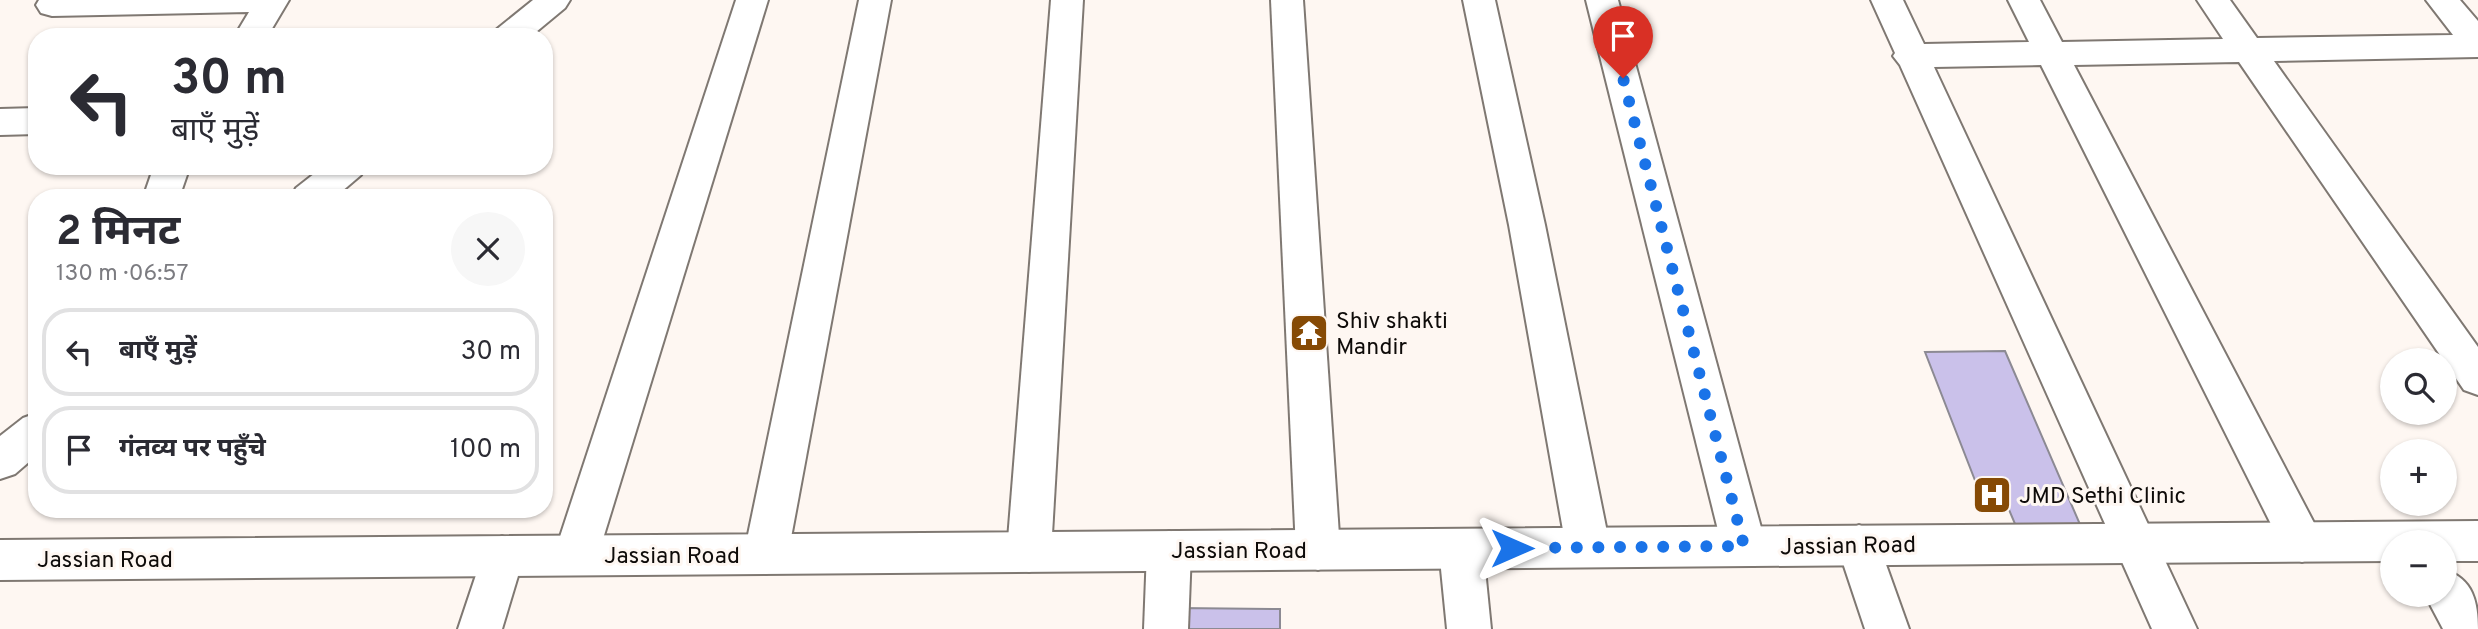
<!DOCTYPE html>
<html lang="hi">
<head>
<meta charset="utf-8">
<style>
  :root { --surface:#fff; --page:#f7f7f7; --text:#2b2b33; --muted:#7c7c81; --line:#e1e1e2 }
  body { margin:0; font-family:Overpass,"Noto Sans Devanagari",sans-serif; background:var(--page); color:var(--text); height:100vh; display:flex; flex-direction:column; font-size:26px; white-space:nowrap }
  * { box-sizing:border-box; margin:0 }
  p { font-size:23px; color:var(--muted) }
  .icon { flex:none; width:38px; height:38px; fill:none; stroke:currentColor; stroke-width:2; stroke-linecap:round; stroke-linejoin:round }
  .map { position:relative; flex:1; overflow:hidden }
  .side { position:absolute; left:28px; top:189px; width:525px; height:329px; display:flex; flex-direction:column; background:var(--surface); border-radius:28px; box-shadow:0 2px 5px #0004 }
  .side>* { flex:none }
  .banner { position:absolute; left:28px; top:28px; width:525px; height:147px; border-radius:28px; box-shadow:0 2px 5px #0004; background:#fff; color:var(--text); overflow:hidden }
  .fabs { position:absolute; left:2380px; top:348px; display:grid; gap:14px }
  .fabs a { display:grid; place-items:center; width:77px; height:77px; border-radius:50%; background:var(--surface); box-shadow:0 2px 5px #0004; font-size:35px }
  .pin { position:absolute; display:grid; place-items:center; width:60px; height:60px; color:#fff; margin:-72px -30px; border-radius:50% 50% 50% 0; rotate:-45deg; box-shadow:0 0 7px #0007 }
  .pin .icon { rotate:45deg }
  .me { position:absolute; width:77px; margin:-38px; rotate:90deg; stroke-linejoin:round; filter:drop-shadow(0 0 5px #0008) }
  .turn { display:flex; align-items:center; gap:24px; height:147px; padding:0 28px; font-size:32px }
  .turn .icon { width:91px; height:91px; stroke-width:2.5 }
  .turn b { display:block; font-size:49px; line-height:60px }
  .round { display:grid; place-items:center; flex:none; width:74px; height:74px; border-radius:37px; background:var(--page) }
  .summary { display:flex; align-items:center; justify-content:space-between; height:119px; padding:0 28px }
  h1 { font-size:42px; font-weight:700; line-height:52px }
  ul { padding:0; list-style:none }
  li { display:flex; align-items:center; gap:21px; height:88px; margin:0 14px 10px; padding:0 14px; border:4px solid var(--line); border-radius:28px }
  li div { flex:1 }
  li b { display:block; font-size:26px }
  li em { font-style:normal }
  .map>svg:first-child { display:block }
</style>
</head>
<body>
<div class="map">
<svg width="2478" height="629" viewBox="0 0 2478 629">
  <rect width="100%" height="100%" fill="#fef7f2"/>
  <g fill="#cac1ea" stroke="#8c8a93" stroke-width="2">
    <path d="M2005,351L2082,529L2018,531L2007,505L1985,506L1925,352Z"/>
    <path d="M1179,608L1280,609V629H1179Z"/>
  </g>
  <g fill="none" stroke-linecap="round" stroke-linejoin="round">
    <g stroke="#7f7872" stroke-width="4">
      <g id="minor">
        <path d="M39,0H289L267,37H234L249,12L52,16L41,13L36,5Z"/>
        <path d="M533,0H570L565,8L530,37H493L497,29Z"/>
        <path d="M736,0H768L598,555L591,569L576,575L561,569L554,555Z"/>
        <path d="M859,0H891L788,554L781,568L766,574L751,568L744,554Z"/>
        <path d="M1051,0H1083L1051,552L1044,566L1029,572L1014,566L1007,552Z"/>
        <path d="M1271,0H1303L1340,550L1333,564L1318,570L1303,564L1296,550Z"/>
        <path d="M1463,0H1495L1545,225L1610,547L1603,561L1588,567L1573,561L1566,547L1509,225Z"/>
        <path d="M1586,0H1618L1766,546L1759,560L1744,566L1729,560L1722,546Z"/>
        <path d="M1871,0H1903L1924,44L2029,42L2008,0H2040L2062,42L2223,39L2197,0H2230L2257,38L2453,35L2426,0H2460L2478,21V57L2274,61L2478,347V395L2464,390L2239,62L2074,65L2324,542L2317,556L2302,562L2287,556L2041,65L1934,67L2197,629H2152L1900,65L1893,56L1895,53Z"/>
        <path d="M37,108V134L0,135V109Z"/>
        <path d="M154,166H190L179,198H143Z"/>
        <path d="M324,166H366L361,175L334,198H291L296,188Z"/>
        <path d="M37,413V455L15,474L0,479V436L23,418Z"/>
        <path d="M1859,525L1874,531L1909,629H1865L1837,545L1844,531Z"/>
        <path d="M1461,529L1476,535L1483,549L1491,629H1447L1439,549L1446,535Z"/>
        <path d="M1169,531L1184,537L1191,551L1188,629H1144L1147,551L1154,537Z"/>
        <path d="M502,536L517,542L524,556L502,629H458L487,542Z"/>
        <path d="M2445,570C2473,579 2478,602 2478,629H2443L2425,595H2445Z"/>
      </g>
    </g>
    <g stroke="#7f7872" stroke-width="4">
      <path id="tertiary" d="M2478,521V561H2445V542H2392V561L0,580V540Z"/>
    </g>
    <use href="#minor" fill="#fff" fill-rule="evenodd"/>
    <use href="#tertiary" fill="#fff" fill-rule="evenodd"/>
  </g>
  <g fill="none" stroke-linecap="round" stroke-linejoin="round">
    <path stroke="#1a73e8" stroke-width="12" stroke-dasharray="0 21.6" d="M1512,548L1744,546L1623,78"/>
  </g>
  <defs>
    <g id="temple-square" transform="scale(2.0125)"><rect x="-9" y="-9" width="18" height="18" rx="4" fill="#864a05" stroke="#fef7f2"/><path d="M0-6L5-2H3V0L6.5 2.5H4V6H1.5V3h-3V6H-4V2.5H-6.5L-3 0V-2H-5Z" fill="#fff"/></g>
    <g id="hospital-square" transform="scale(2.0125)"><rect x="-9" y="-9" width="18" height="18" rx="4" fill="#864a05" stroke="#fef7f2"/><path d="M-5-5h3v3.5h4V-5h3V5h-3V1.5h-4V5h-3Z" fill="#fff"/></g>
  </defs>
  <g fill-rule="evenodd">
    <use href="#temple-square" x="1309" y="333"/>
    <use href="#hospital-square" x="1992" y="495"/>
  </g>
  <g text-anchor="middle" stroke-width="6" stroke-linejoin="round" paint-order="stroke">
    <g font-size="23" fill="#0e0b09" stroke="#fef7f2" text-anchor="start">
      <text x="1336" y="328">Shiv shakti<tspan x="1336" dy="26">Mandir</tspan></text>
      <text x="2019" y="503">JMD Sethi Clinic</text>
    </g>
    <g font-size="23" fill="#0e0b09" stroke="#fef7f2">
      <text transform="translate(1848 545) rotate(-1)" y="8">Jassian Road</text>
      <text x="1239" y="558">Jassian Road</text>
      <text x="672" y="563">Jassian Road</text>
      <text x="105" y="567">Jassian Road</text>
    </g>
  </g>
</svg>
<div class="fabs">
<a><svg class="icon" aria-label="search" viewBox="0 0 24 24"><circle cx="10" cy="10" r="6"/><path d="M15 15l6 6"/></svg></a>
<a>+</a>
<a>−</a>
</div>
<div class="pin" style="left:1623px;top:78px;background:#d93025"><svg class="icon" aria-label="arrive" viewBox="0 0 24 24"><path d="M6 21V4h12l-3 4 3 4H6"/></svg></div>
<svg class="me" style="left:1512px;top:548px" viewBox="-20 -20 40 40"><path d="M0-17L14 15 0 8-14 15z" fill="#1a73e8" stroke="#fff" stroke-width="4"/></svg>
<div class="banner">
<div class="turn"><svg class="icon" aria-label="left" viewBox="0 0 24 24"><path d="M17 20v-9H6M10 6l-5 5 5 5"/></svg><div><b>30 m</b>बाएँ मुड़ें</div></div>
</div>
<section class="side">
<div class="summary"><div><h1>2 मिनट</h1><p>130 m · 06:57</p></div><a class="round"><svg class="icon" aria-label="close" viewBox="0 0 24 24"><path d="M6 6l12 12M18 6L6 18"/></svg></a></div>
<ul>
<li><svg class="icon" aria-label="left" viewBox="0 0 24 24"><path d="M17 20v-9H6M10 6l-5 5 5 5"/></svg><div><b>बाएँ मुड़ें</b></div><em>30 m</em></li>
<li><svg class="icon" aria-label="arrive" viewBox="0 0 24 24"><path d="M6 21V4h12l-3 4 3 4H6"/></svg><div><b>गंतव्य पर पहुँचे</b></div><em>100 m</em></li>
</ul>
</section>
</div>
</body>
</html>
